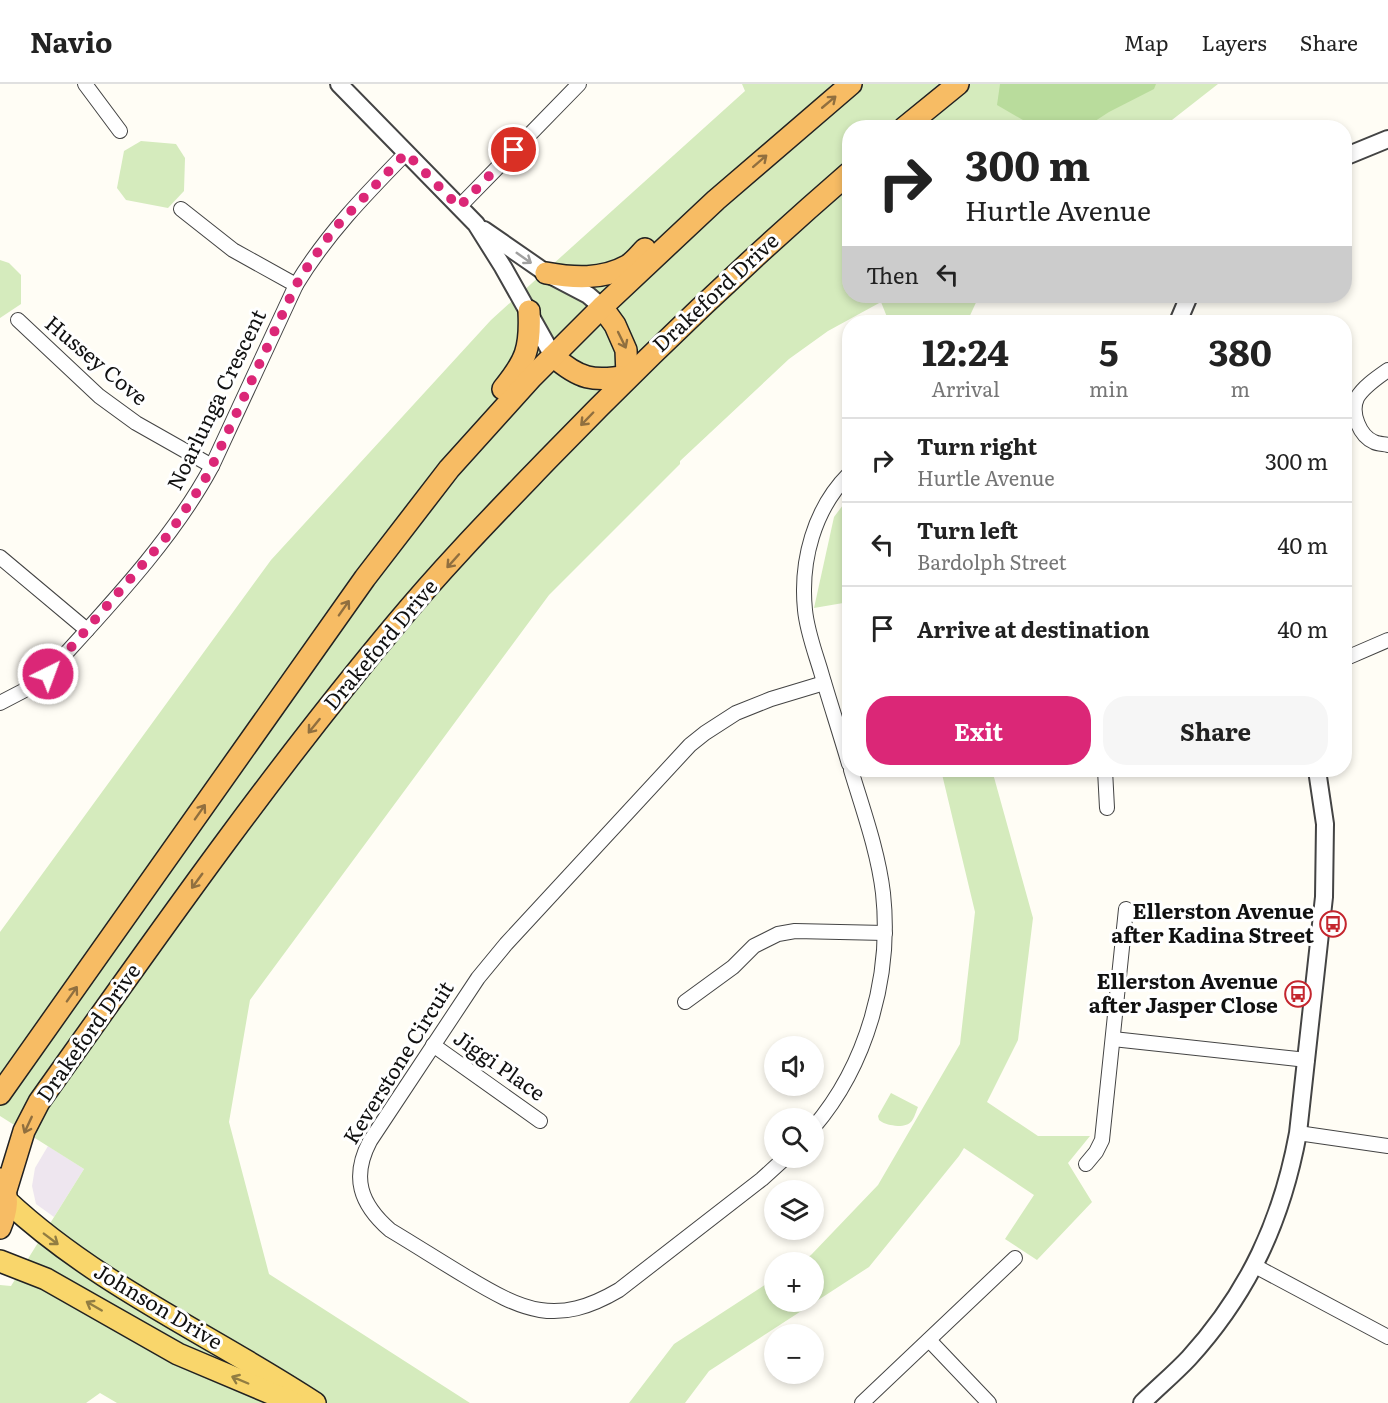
<!DOCTYPE html>
<html lang="en">
<head>
<meta charset="utf-8">
<style>
  :root { --surface:#fff; --page:#f6f6f6; --text:#222; --muted:#767676; --line:#e0e0e0; --accent:#db2777 }
  body { margin:0; font-family:Literata,serif; background:var(--page); color:var(--text); height:100vh; display:flex; flex-direction:column; font-size:22px; white-space:nowrap }
  * { box-sizing:border-box; margin:0 }
  p { font-size:20px; color:var(--muted) }
  .icon { flex:none; width:33px; height:33px; fill:none; stroke:currentColor; stroke-width:2; stroke-linecap:round; stroke-linejoin:round }
  .map { position:relative; flex:1; overflow:hidden }
  .sheet { position:absolute; left:842px; top:231px; width:510px; height:462px; display:flex; flex-direction:column; background:var(--surface); border-radius:24px; box-shadow:0 3px 9px #0003 }
  .sheet>* { flex:none }
  .guide { position:absolute; left:842px; top:36px; width:510px; height:183px; border-radius:24px; box-shadow:0 3px 9px #0003; background:#fff; color:var(--text); overflow:hidden }
  .tools { position:absolute; left:764px; top:952px; display:grid; gap:12px }
  .tools a { display:grid; place-items:center; width:60px; height:60px; border-radius:50%; background:var(--surface); box-shadow:0 3px 9px #0003; font-size:30px }
  .pin { position:absolute; display:grid; place-items:center; width:51px; height:51px; color:#fff; margin:-26px; border:3px solid #fff; border-radius:50%; box-shadow:0 2px 6px #0007 }
  .me { position:absolute; width:66px; margin:-33px; rotate:42deg; stroke-linejoin:round; filter:drop-shadow(0 0 4px #0008) }
  .turn { display:flex; align-items:center; gap:21px; height:126px; padding:0 24px; font-size:27px }
  .turn .icon { width:78px; height:78px; stroke-width:2.5 }
  .turn b { display:block; font-size:42px; line-height:51px }
  .then { display:flex; align-items:center; height:57px; padding:0 24px; background:#0003; gap:12px; font-size:22px }
  .eta { display:flex; justify-content:space-evenly; align-items:center; height:102px; text-align:center }
  .eta b { font-size:36px; font-weight:700; line-height:42px }
  .primary-button { display:flex; gap:12px; margin-top:auto; padding:12px 24px }
  .primary-button a { flex:1; height:69px; border-radius:24px; background:var(--accent); color:#fff; font-size:24px; font-weight:700; line-height:69px; text-align:center }
  .primary-button a+a { background:var(--page); color:var(--text) }
  ul { padding:0; list-style:none }
  li { display:flex; align-items:center; gap:18px; height:84px; padding:0 24px; border-top:2px solid var(--line) }
  li div { flex:1 }
  li b { display:block; font-size:22px }
  li em { font-style:normal }
  header { display:flex; align-items:center; gap:36px; box-sizing:border-box; height:84px; padding:0 30px; background:var(--surface); border-bottom:2px solid var(--line) }
  header strong { font-size:28px }
  nav { display:flex; gap:33px; margin-inline-start:auto; font-size:21px }
  .map>svg:first-child { display:block }
</style>
</head>
<body>
<header>
<strong>Navio</strong>
<nav><a>Map</a><a>Layers</a><a>Share</a></nav>
</header>
<div class="map">
<svg width="1388" height="1319" viewBox="0 0 1388 1319">
  <rect width="100%" height="100%" fill="#fffdf5"/>
  <path fill="#eee6ef" d="M48,1062L84,1085L54,1133L36,1120L32,1102L35,1084Z"/>
  <g fill="#d5ebbd">
    <path d="M742,0H1218L1163,43L849,44V212H979L967,238H889L881,218L828,247L789,275L680,377V380L549,511L250,916L229,1038L269,1190L470,1319H117L100,1309L86,1319H0V1201L11,1202L84,1085L0,1032V848L271,476L491,236L745,7Z"/>
    <path d="M141,57L176,60L185,74L184,107L168,124L126,116L117,104L124,67Z"/>
    <path d="M0,176L9,179L21,191V220L0,234Z"/>
    <path d="M849,413V518L814,524L834,433Z"/>
    <path d="M941,686H992L1033,834L1018,956L987,1018L1038,1052H1090L1068,1079L1092,1118L1037,1176L1005,1155L1034,1111L964,1064L959,1072L869,1183L709,1287L685,1319H629L674,1260L774,1195V1218H813V1179H799L811,1171L878,1101L960,960L975,828Z"/>
    <path d="M891,1009L918,1023C913,1036 912,1042 898,1042C890,1041 886,1041 879,1036L878,1032Z"/>
  </g>
  <path fill="#b9dc9c" d="M1000,0H1156L1154,5L1109,28L1086,43H1035L997,21Z"/>
  <g fill="none" stroke-linecap="round" stroke-linejoin="round">
    <g stroke="#444" stroke-width="16">
      <g id="minor">
        <path d="M85,0L120,47"/>
        <path d="M459,123L579,0"/>
        <path d="M181,125L233,166L296,201"/>
        <path d="M18,236L99,312L136,339L212,382"/>
        <path d="M1388,286C1378,293 1363,303 1357,314C1350,329 1360,352 1374,358C1378,360 1384,360 1388,361"/>
        <path d="M849,390C814,425 800,477 805,526C807,547 815,568 821,588C830,619 840,649 849,680"/>
        <path d="M0,473L87,546"/>
        <path d="M1344,575L1388,556"/>
        <path d="M0,619L23,607L48,589C105,526 172,457 212,382L296,201C326,151 365,111 406,69"/>
        <path d="M1105,686L1107,724"/>
        <path d="M685,918L733,883L754,862L778,850L795,847L885,849"/>
        <path d="M1113,955L1307,976"/>
        <path d="M433,961L540,1037"/>
        <path d="M813,1044C867,981 892,892 883,809C878,767 863,726 851,686"/>
        <path d="M1298,1049L1388,1062"/>
        <path d="M785,1074L762,1095L619,1206C556,1243 523,1227 465,1192C440,1177 415,1161 390,1146C360,1120 351,1093 370,1057L478,894L506,860L690,661L705,649L736,629L771,615L824,599"/>
        <path d="M1086,1080L1096,1068L1102,1056L1126,825"/>
        <path d="M1255,1182L1388,1253"/>
        <path d="M929,1256L989,1319"/>
        <path d="M862,1319L1015,1174"/>
      </g>
    </g>
    <g stroke="#444" stroke-width="20">
      <g id="tertiary">
        <path d="M339,0L476,140L503,183L553,272"/>
        <path d="M1344,73L1388,55"/>
        <path d="M484,146L546,189L588,211L602,223"/>
        <path d="M1178,238L1189,212"/>
        <path d="M1142,1319C1157,1304 1174,1290 1189,1274C1249,1208 1282,1136 1298,1049L1324,813L1325,740L1317,686"/>
      </g>
    </g>
    <g stroke="#222" stroke-width="24">
      <g id="primary">
        <path d="M7,1117C97,1201 213,1252 315,1319"/>
        <path d="M0,1177L46,1195L178,1270L294,1319"/>
      </g>
    </g>
    <g stroke="#222" stroke-width="24">
      <g id="trunk">
        <path d="M904,44L958,0"/>
        <path d="M546,189C573,194 602,196 627,182C634,178 640,170 645,165"/>
        <path d="M602,223L615,241L626,266L627,292"/>
        <path d="M553,272C579,295 593,298 627,292"/>
        <path d="M503,305C526,277 531,264 529,227"/>
        <path d="M0,1010L365,494L449,385L532,293L602,223L716,116L851,0"/>
        <path d="M6,1106L24,1047L39,1018C154,856 268,693 396,540C443,483 496,429 547,376C644,276 744,180 849,89"/>
        <path d="M0,1144C7,1127 10,1112 0,1095"/>
      </g>
    </g>
    <use href="#minor" stroke="#fff" stroke-width="14"/>
    <use href="#tertiary" stroke="#fff" stroke-width="16"/>
    <use href="#primary" stroke="#f9d66b" stroke-width="21"/>
    <use href="#trunk" stroke="#f7bc64" stroke-width="21"/>
  </g>
  <defs><path id="oneway-shaft" d="M-6 0H5M1.5-3L5.5 0L1.5 3" fill="none" stroke-width="1.6" stroke-linecap="round" stroke-linejoin="round" transform="scale(1.5)"/></defs>
  <g stroke="#906f3f">
    <use href="#oneway-shaft" transform="translate(829 18) rotate(-40)"/>
    <use href="#oneway-shaft" transform="translate(760 77) rotate(-41)"/>
    <use href="#oneway-shaft" transform="translate(622 256) rotate(64)"/>
    <use href="#oneway-shaft" transform="translate(587 335) rotate(134)"/>
    <use href="#oneway-shaft" transform="translate(453 477) rotate(132)"/>
    <use href="#oneway-shaft" transform="translate(344 524) rotate(-55)"/>
    <use href="#oneway-shaft" transform="translate(314 642) rotate(129)"/>
    <use href="#oneway-shaft" transform="translate(200 728) rotate(-55)"/>
    <use href="#oneway-shaft" transform="translate(197 797) rotate(126)"/>
    <use href="#oneway-shaft" transform="translate(72 910) rotate(-55)"/>
    <use href="#oneway-shaft" transform="translate(28 1041) rotate(115)"/>
  </g>
  <use stroke="#a0a0a0" href="#oneway-shaft" transform="translate(524 174) rotate(35)"/>
  <g stroke="#917d42">
    <use href="#oneway-shaft" transform="translate(51 1155) rotate(37)"/>
    <use href="#oneway-shaft" transform="translate(94 1222) rotate(-150)"/>
    <use href="#oneway-shaft" transform="translate(240 1296) rotate(-157)"/>
  </g>
  <g fill="none" stroke-linecap="round" stroke-linejoin="round">
    <path stroke="#db2777" stroke-width="10" stroke-dasharray="0 18" d="M48,590L169,450L203,399L212,382L296,201L308,182L334,145L406,69L459,123L514,66"/>
  </g>
  <defs>
    <g id="bus-ring" transform="scale(1.35)"><circle r="9.5" fill="#fff" stroke="#c4262e" stroke-width="1.5"/><path d="M-5-6H5V4H4V6H2V4H-2V6H-4V4H-5ZM-3.5-4V0h7V-4ZM-3.5 1.2v1.5H-2V1.2ZM2 1.2v1.5H3.5V1.2Z" fill="#c4262e"/></g>
  </defs>
  <g fill-rule="evenodd">
    <use href="#bus-ring" x="1333" y="840"/>
    <use href="#bus-ring" x="1298" y="910"/>
  </g>
  <g text-anchor="middle" stroke-width="6" stroke-linejoin="round" paint-order="stroke">
    <g font-size="21" fill="#111" stroke="#fff">
      <text transform="translate(716 209) rotate(-43)" y="7">Drakeford Drive</text>
      <text transform="translate(96 277) rotate(40)" y="7">Hussey Cove</text>
      <text transform="translate(217 316) rotate(-64)" y="7">Noarlunga Crescent</text>
      <text transform="translate(381 561) rotate(-50)" y="7">Drakeford Drive</text>
      <text transform="translate(89 949) rotate(-55)" y="7">Drakeford Drive</text>
      <text transform="translate(399 979) rotate(-58)" y="7">Keverstone Circuit</text>
      <text transform="translate(499 982) rotate(35)" y="7">Jiggi Place</text>
      <text transform="translate(158 1223) rotate(31)" y="7">Johnson Drive</text>
    </g>
    <g font-size="21" font-weight="bold" fill="#111" stroke="#fff" text-anchor="end">
      <text x="1314" y="835">Ellerston Avenue<tspan x="1314" dy="24">after Kadina Street</tspan></text>
      <text x="1278" y="905">Ellerston Avenue<tspan x="1278" dy="24">after Jasper Close</tspan></text>
    </g>
  </g>
</svg>
<div class="tools">
<a><svg class="icon" aria-label="sound" viewBox="0 0 24 24"><path d="M4 9h4l5-4v14l-5-4H4zM17 9q2 3 0 6"/></svg></a>
<a><svg class="icon" aria-label="search" viewBox="0 0 24 24"><circle cx="10" cy="10" r="6"/><path d="M15 15l6 6"/></svg></a>
<a><svg class="icon" aria-label="layers" viewBox="0 0 24 24"><path d="M12 4l9 5-9 5-9-5zM3 14l9 5 9-5"/></svg></a>
<a>+</a>
<a>−</a>
</div>
<div class="pin" style="left:514px;top:66px;background:#d93025"><svg class="icon" aria-label="arrive" viewBox="0 0 24 24"><path d="M6 21V4h12l-3 4 3 4H6"/></svg></div>
<svg class="me" style="left:48px;top:590px" viewBox="-20 -20 40 40"><circle r="17" fill="#db2777" stroke="#fff" stroke-width="3"/><path d="M0-11L8 9 0 5-8 9z" fill="#fff"/></svg>
<div class="guide">
<div class="turn"><svg class="icon" aria-label="right" viewBox="0 0 24 24"><path d="M7 20v-9h11M14 6l5 5-5 5"/></svg><div><b>300 m</b>Hurtle Avenue</div></div>
<div class="then">Then<svg class="icon" aria-label="left" viewBox="0 0 24 24"><path d="M17 20v-9H6M10 6l-5 5 5 5"/></svg></div>
</div>
<section class="sheet">
<div class="eta">
<div><b>12:24</b><p>Arrival</p></div>
<div><b>5</b><p>min</p></div>
<div><b>380</b><p>m</p></div>
</div>
<ul>
<li><svg class="icon" aria-label="right" viewBox="0 0 24 24"><path d="M7 20v-9h11M14 6l5 5-5 5"/></svg><div><b>Turn right</b><p>Hurtle Avenue</p></div><em>300 m</em></li>
<li><svg class="icon" aria-label="left" viewBox="0 0 24 24"><path d="M17 20v-9H6M10 6l-5 5 5 5"/></svg><div><b>Turn left</b><p>Bardolph Street</p></div><em>40 m</em></li>
<li><svg class="icon" aria-label="arrive" viewBox="0 0 24 24"><path d="M6 21V4h12l-3 4 3 4H6"/></svg><div><b>Arrive at destination</b></div><em>40 m</em></li>
</ul>
<div class="primary-button"><a>Exit</a><a>Share</a></div>
</section>
</div>
</body>
</html>
